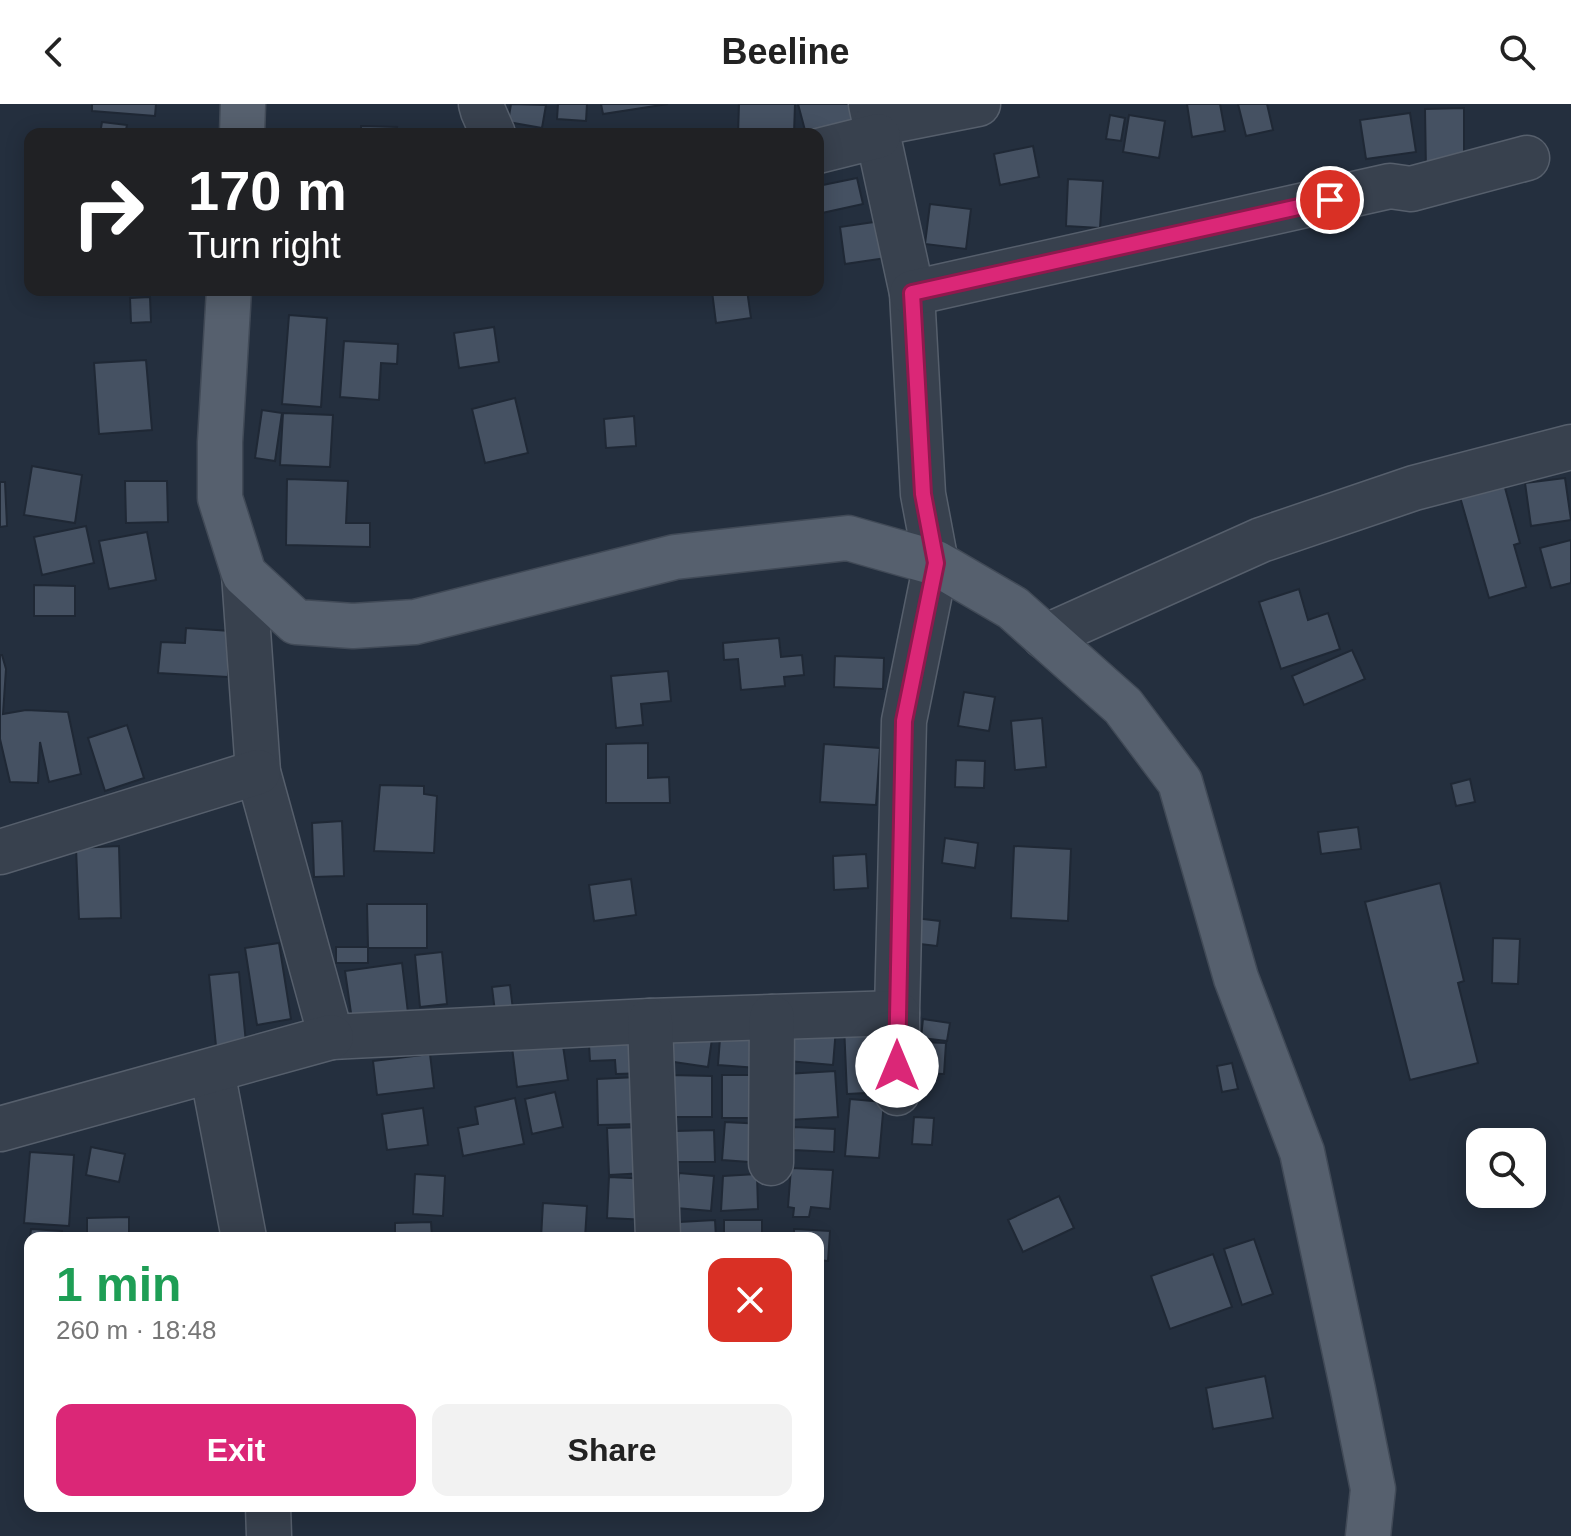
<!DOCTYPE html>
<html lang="en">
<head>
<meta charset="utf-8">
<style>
  :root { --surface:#fff; --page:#f2f2f2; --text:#222; --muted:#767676; --accent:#db2777 }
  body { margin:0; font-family:Helvetica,sans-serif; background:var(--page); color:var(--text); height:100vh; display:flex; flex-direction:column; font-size:30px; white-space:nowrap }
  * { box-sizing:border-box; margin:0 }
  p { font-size:26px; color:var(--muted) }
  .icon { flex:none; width:44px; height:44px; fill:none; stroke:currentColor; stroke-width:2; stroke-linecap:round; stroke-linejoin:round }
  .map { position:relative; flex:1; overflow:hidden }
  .details { position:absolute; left:24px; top:1128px; width:800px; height:280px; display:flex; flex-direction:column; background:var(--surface); border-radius:16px; box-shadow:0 4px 20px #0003 }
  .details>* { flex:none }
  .hud { position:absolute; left:24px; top:24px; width:800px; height:168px; border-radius:16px; box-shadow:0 4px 20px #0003; background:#202124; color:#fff; overflow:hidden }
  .fabs { position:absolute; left:1466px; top:1024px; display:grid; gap:16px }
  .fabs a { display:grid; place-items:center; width:80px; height:80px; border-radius:16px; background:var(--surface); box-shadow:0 4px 20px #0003; font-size:40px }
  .pin { position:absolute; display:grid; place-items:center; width:68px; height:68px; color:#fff; margin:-34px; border:4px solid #fff; border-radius:50%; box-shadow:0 2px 8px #0007 }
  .me { position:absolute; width:88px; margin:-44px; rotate:0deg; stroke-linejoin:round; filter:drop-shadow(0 0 6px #0008) }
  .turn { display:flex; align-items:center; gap:28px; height:168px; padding:0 32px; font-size:36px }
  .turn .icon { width:104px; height:104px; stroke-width:2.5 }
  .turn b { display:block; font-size:56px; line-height:68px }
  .round { display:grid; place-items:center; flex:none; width:84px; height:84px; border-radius:16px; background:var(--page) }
  .headline { display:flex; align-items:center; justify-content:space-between; height:136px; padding:0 32px }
  h1 { font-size:48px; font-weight:600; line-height:60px; color:#1e9e55 }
  .cta { display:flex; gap:16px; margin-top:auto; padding:16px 32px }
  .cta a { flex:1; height:92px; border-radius:16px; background:var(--accent); color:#fff; font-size:32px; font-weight:600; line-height:92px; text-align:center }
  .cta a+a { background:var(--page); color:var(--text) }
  header { display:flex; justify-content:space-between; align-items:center; height:104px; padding:0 32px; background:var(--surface); font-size:36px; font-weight:600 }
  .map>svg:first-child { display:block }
</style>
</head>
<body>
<header><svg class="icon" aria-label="back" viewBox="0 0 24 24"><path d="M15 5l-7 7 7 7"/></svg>Beeline<svg class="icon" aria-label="search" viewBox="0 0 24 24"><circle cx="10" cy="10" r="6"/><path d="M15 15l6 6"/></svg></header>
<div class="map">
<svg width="1571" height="1432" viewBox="0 0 1571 1432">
  <rect width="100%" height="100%" fill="#242f3e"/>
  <g fill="#455162" stroke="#1f2835" stroke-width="2">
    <path d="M92,0H156L155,12L92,7Z"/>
    <path d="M511,0L546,1L542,24L508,18Z"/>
    <path d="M558,0H587L586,17L557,15Z"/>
    <path d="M601,0H668L603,10Z"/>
    <path d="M739,0H795L794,30H738Z"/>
    <path d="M798,0H860L866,24L806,30Z"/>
    <path d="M1187,0H1220L1225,27L1192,33Z"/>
    <path d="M1238,0H1267L1273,26L1246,32Z"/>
    <path d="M1464,4V68H1426L1425,5Z"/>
    <path d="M1410,9L1416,48L1366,55L1360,16Z"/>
    <path d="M1110,11L1125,14L1121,37L1106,35Z"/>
    <path d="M1129,11L1165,17L1159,54L1123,48Z"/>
    <path d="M102,18L127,21L125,30H100Z"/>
    <path d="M361,22L397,23L396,30H361Z"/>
    <path d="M1033,42L1039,73L1000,81L994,50Z"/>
    <path d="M857,74L863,100L822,109L818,82Z"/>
    <path d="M1068,75L1103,77L1100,124L1066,122Z"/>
    <path d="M930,100L971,105L966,145L925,140Z"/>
    <path d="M881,117L886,154L845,160L840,123Z"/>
    <path d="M351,186H416V190Z"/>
    <path d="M722,186H747L751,214L716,219L712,187Z"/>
    <path d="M150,193L151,218L131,219L130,194Z"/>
    <path d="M289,211L327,214L321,303L282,300Z"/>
    <path d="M494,223L499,258L459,264L454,229Z"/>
    <path d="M344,237L398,240L397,260L381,259L379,296L340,293Z"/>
    <path d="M146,256L152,326L99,330L94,259Z"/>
    <path d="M515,294L528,349L485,359L472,305Z"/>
    <path d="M262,306L282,309L275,357L255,354Z"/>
    <path d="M283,309L333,311L330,363L280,361Z"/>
    <path d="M634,312L636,342L606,344L604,315Z"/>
    <path d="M32,362L82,371L75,419L24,411Z"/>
    <path d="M1565,374L1571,416L1531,422L1525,379Z"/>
    <path d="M287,375L348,377L346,419H370V443L286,441Z"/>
    <path d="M125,377H167L168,418L126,419Z"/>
    <path d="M0,378H5L7,422L0,423Z"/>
    <path d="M1504,380L1520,439L1514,441L1526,483L1489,494L1460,393Z"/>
    <path d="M86,422L94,459L42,471L34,433Z"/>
    <path d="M147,428L156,476L109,485L99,437Z"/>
    <path d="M1571,436V479L1551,484L1540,444Z"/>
    <path d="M34,481L75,482V512H34Z"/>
    <path d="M1299,485L1308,516L1328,509L1340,545L1281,565L1259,498Z"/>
    <path d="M186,524L231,527L228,573L158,569L161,538L185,539Z"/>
    <path d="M779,534L781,553L802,551L804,571L784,573L785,582L741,586L738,555L724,556L723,539Z"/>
    <path d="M1352,546L1365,575L1304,601L1292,572Z"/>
    <path d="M0,551H2L6,565L3,610L26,606L68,608L81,670L49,678L40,638L38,679L10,678L0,635Z"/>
    <path d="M835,552L884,554L883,585L834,583Z"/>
    <path d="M668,567L671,597L641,600L643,621L616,624L611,572Z"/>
    <path d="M964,588L995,593L989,627L958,622Z"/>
    <path d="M1042,614L1046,663L1015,666L1011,617Z"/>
    <path d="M127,621L144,674L105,687L88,634Z"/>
    <path d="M648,639V674L669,673L670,699H606V640Z"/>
    <path d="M824,640L880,644L876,701L820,698Z"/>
    <path d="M956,656L985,657L984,684L955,683Z"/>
    <path d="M1470,675L1475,698L1456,702L1451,680Z"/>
    <path d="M380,681L424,682V690L437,692L434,749L374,747Z"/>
    <path d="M342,717L344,772L314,773L312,719Z"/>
    <path d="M1358,723L1361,745L1321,750L1318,728Z"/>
    <path d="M945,734L978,739L975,764L942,759Z"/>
    <path d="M119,742L121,814L79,815L76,744Z"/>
    <path d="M1014,742L1071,745L1068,817L1011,814Z"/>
    <path d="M866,750L868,784L834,786L833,752Z"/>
    <path d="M631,775L636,811L594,817L589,781Z"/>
    <path d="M1440,779L1464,877L1458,879L1478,959L1410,976L1365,798Z"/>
    <path d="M367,800H427V844H368V859H336V843H368Z"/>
    <path d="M906,813L940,817L937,842L903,838Z"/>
    <path d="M1493,834L1520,835L1518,880L1492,879Z"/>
    <path d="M279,839L291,915L257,921L245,844Z"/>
    <path d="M442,848L447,900L420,903L415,851Z"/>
    <path d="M402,859L408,909L352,916L345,867Z"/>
    <path d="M239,868L246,939L216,942L209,871Z"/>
    <path d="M510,881L513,906L495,908L492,883Z"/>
    <path d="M923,915L950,919L947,937L921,934Z"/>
    <path d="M883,919L886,988L847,990L844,921Z"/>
    <path d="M791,920L836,924L833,961L788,957Z"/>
    <path d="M645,921L648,969L616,970L615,956L590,957L588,925Z"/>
    <path d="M721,921L761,924L758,964L718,961Z"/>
    <path d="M672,922L713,928L708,963L667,957Z"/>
    <path d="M561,928L568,976L517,983L511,935Z"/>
    <path d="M920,938L946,939L944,970L918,969Z"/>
    <path d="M430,950L434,984L377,991L373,957Z"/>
    <path d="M1232,959L1238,985L1222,988L1217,962Z"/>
    <path d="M835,967L838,1013L789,1016L786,970Z"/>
    <path d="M670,971L712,972V1013H670Z"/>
    <rect x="722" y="971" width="41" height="43"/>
    <path d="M637,973L639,1020L598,1021L597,975Z"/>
    <path d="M555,988L563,1023L532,1030L525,995Z"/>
    <path d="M515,994L524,1040L463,1052L458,1024L478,1020L475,1003Z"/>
    <path d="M850,995L884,998L879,1054L845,1052Z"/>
    <path d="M423,1004L428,1041L387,1046L382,1010Z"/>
    <path d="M914,1013L934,1014L932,1041L912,1040Z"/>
    <path d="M725,1018L765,1020L763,1059L722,1056Z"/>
    <path d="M644,1023L646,1069L609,1071L607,1024Z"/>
    <path d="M794,1023L835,1025L834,1048L793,1046Z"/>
    <path d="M714,1026L715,1058H675V1027Z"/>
    <path d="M91,1043L125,1050L119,1078L86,1071Z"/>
    <path d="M30,1048L74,1051L69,1122L24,1119Z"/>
    <path d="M791,1064L833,1066L830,1105L811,1103L809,1113H793L794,1104L788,1103Z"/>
    <path d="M679,1069L714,1072L711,1107L676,1104Z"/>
    <path d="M415,1070L445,1072L443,1112L413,1110Z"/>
    <path d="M757,1070L758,1105L721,1107L723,1072Z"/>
    <path d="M609,1073L651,1075L649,1116L607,1114Z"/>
    <path d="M1059,1092L1074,1124L1023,1148L1008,1116Z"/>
    <path d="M543,1099L587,1102L585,1134H541Z"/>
    <path d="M129,1113V1134H87V1114Z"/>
    <path d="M715,1116L716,1134H680L679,1118Z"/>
    <rect x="724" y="1116" width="38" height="18"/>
    <path d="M431,1118L432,1134H395V1119Z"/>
    <path d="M31,1125L62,1127V1134H30Z"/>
    <path d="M794,1125L830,1127L828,1157L818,1156V1134H794Z"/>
    <path d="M1254,1135L1273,1190L1242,1201L1224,1145Z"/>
    <path d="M1213,1150L1232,1203L1170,1225L1151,1172Z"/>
    <path d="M1265,1272L1273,1314L1213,1325L1206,1284Z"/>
  </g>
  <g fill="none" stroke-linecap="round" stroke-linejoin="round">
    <g stroke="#565f6c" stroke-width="47">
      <g id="minor">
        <path d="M481,0L483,7L493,30"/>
        <path d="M871,0L912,189L923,390L936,459L904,617L897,909V989"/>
        <path d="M876,20L978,0"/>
        <path d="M818,47L878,32"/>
        <path d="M912,189L1390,82L1411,85L1527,54"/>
        <path d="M244,470L258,668L331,933L650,917L897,909"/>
        <path d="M1045,533L1261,436L1414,384L1571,343"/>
        <path d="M0,748L258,668"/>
        <path d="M650,917L658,1134"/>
        <path d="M212,967L244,1134"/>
        <path d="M0,1025L331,933"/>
        <path d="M771,1059L772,913"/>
        <path d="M268,1402L269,1432"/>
      </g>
    </g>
    <g stroke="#414a57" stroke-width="47">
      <g id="major">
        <path d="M242,30L243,0"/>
        <path d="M229,186L220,338V394L244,470L296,518L353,522L415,518L675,453L848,434L936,459L1013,504L1123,602L1180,678L1236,874L1302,1048L1353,1286L1373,1385L1368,1432"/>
      </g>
    </g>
    <use href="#minor" stroke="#38414e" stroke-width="44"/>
    <use href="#major" stroke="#56606e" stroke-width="44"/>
  </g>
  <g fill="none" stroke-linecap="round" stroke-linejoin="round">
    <g stroke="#8e194d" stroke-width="20">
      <path id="route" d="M897,962L904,617L936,459L923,390L912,189L1330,96"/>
    </g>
    <use href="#route" stroke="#db2777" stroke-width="14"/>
  </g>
</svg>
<div class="fabs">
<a><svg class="icon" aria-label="search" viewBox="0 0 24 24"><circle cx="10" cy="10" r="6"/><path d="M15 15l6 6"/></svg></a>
</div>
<div class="pin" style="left:1330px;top:96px;background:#d93025"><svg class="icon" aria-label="arrive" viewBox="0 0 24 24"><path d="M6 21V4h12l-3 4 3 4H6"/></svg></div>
<svg class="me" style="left:897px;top:962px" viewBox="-20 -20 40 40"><circle r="19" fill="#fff"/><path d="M0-13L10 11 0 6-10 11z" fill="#db2777"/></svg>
<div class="hud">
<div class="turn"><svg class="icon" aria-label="right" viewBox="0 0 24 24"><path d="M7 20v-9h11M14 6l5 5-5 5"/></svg><div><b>170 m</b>Turn right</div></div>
</div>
<section class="details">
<div class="headline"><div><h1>1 min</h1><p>260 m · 18:48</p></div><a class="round" style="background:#d93025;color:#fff"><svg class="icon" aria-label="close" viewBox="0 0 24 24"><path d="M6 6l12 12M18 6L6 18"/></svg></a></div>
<div class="cta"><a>Exit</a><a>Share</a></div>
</section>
</div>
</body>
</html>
